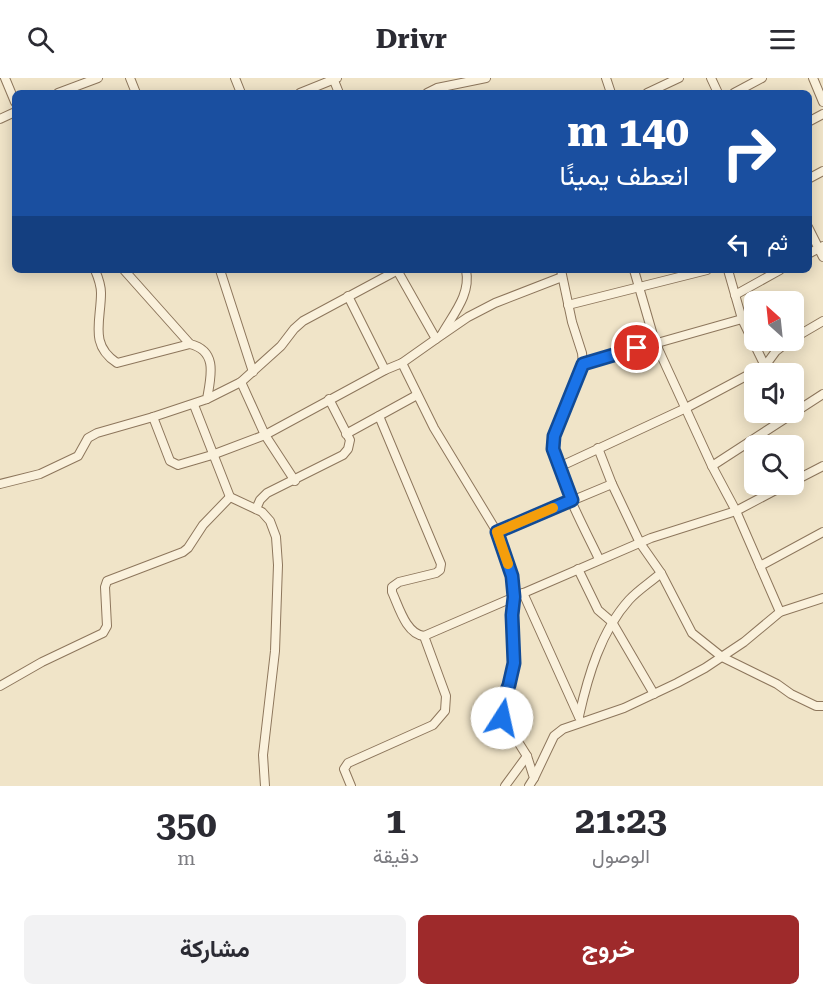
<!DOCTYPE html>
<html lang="ar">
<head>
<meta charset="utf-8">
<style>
  :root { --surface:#fff; --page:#f2f2f3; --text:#2b2b33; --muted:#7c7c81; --accent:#9e2a2b }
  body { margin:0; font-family:"Roboto Serif",Vazirmatn,serif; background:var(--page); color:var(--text); direction:rtl; height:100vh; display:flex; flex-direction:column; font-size:22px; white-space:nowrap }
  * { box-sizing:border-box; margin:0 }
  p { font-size:20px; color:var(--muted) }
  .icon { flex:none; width:33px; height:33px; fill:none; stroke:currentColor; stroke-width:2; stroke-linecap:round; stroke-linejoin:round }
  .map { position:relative; height:708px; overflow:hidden; direction:ltr }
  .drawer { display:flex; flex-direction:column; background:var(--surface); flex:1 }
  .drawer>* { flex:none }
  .top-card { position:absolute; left:12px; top:12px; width:800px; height:183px; border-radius:9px; box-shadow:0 3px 15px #0003; direction:rtl; background:#1a4fa0; color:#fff; overflow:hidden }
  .needle { width:39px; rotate:333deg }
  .controls { position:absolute; left:744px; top:213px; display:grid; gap:12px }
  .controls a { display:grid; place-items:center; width:60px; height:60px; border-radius:9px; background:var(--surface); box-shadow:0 3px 15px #0003; font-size:30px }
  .pin { position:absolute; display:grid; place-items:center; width:51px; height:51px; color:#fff; margin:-26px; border:3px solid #fff; border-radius:50%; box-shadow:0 2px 6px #0007 }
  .me { position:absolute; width:66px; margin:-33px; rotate:10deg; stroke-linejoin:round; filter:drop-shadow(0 0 4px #0008) }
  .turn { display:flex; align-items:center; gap:21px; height:126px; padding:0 24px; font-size:27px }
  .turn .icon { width:78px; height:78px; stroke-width:2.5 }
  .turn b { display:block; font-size:42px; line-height:51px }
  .then { display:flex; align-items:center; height:57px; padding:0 24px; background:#0003; gap:12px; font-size:22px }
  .eta { display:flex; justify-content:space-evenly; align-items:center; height:102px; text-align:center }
  .eta b { font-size:36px; font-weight:700; line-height:42px }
  .action { display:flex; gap:12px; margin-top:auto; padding:12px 24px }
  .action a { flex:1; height:69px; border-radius:9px; background:var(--accent); color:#fff; font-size:24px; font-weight:700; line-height:69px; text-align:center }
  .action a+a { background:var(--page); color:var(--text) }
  header { display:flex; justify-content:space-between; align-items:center; height:78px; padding:0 24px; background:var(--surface); font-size:27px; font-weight:700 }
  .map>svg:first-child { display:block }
</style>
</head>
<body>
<header><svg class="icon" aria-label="menu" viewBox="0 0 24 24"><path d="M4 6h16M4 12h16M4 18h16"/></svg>Drivr<svg class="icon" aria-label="search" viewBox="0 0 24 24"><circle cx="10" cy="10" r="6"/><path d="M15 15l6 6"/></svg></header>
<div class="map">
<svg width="823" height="708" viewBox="0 0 823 708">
  <rect width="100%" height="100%" fill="#f0e4c8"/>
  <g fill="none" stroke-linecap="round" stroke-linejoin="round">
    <g stroke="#8d765c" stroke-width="10">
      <g id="street">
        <path d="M5,0L15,24"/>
        <path d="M130,0L136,15"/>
        <path d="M235,0L241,15"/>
        <path d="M333,0L339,15"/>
        <path d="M606,0L611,15"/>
        <path d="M711,0L718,15"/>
        <path d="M813,0L823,24"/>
        <path d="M58,15L98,0"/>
        <path d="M300,15L337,0"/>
        <path d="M427,15L437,10L486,0"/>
        <path d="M647,15L679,0"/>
        <path d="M734,15L762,0"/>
        <path d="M0,41L15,34"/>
        <path d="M808,44L823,36"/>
        <path d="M808,101L823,93"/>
        <path d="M808,149L823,179"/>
        <path d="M808,176L823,168"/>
        <path d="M95,192C98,199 101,208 101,215C101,243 89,267 117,285L190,266"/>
        <path d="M220,192L253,294"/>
        <path d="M561,192L572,244L582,275L583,286L554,358C552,393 584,449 599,481"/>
        <path d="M634,192L655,264L712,388L736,433L780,534"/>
        <path d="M728,192L742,241L765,288"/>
        <path d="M735,217L780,192"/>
        <path d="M348,218L385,292"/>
        <path d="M568,227L707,192"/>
        <path d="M442,256C454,235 471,216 466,192"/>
        <path d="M794,260L823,243"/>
        <path d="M436,261L468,239L495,225L562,199"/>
        <path d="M402,285L434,350L497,454L506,477L512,498L514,519L512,537L514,585L509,607L501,627L503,640L527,678L534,700L529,708"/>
        <path d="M583,286L742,241"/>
        <path d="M241,304L265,357L295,403"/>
        <path d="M207,321L241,304L281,268L294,251L303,243L398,192"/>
        <path d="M194,327L230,419L262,434L270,443L276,459L278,487L275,573L263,677L265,708"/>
        <path d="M379,338L441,486L440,492L436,495L399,504L392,509V514C399,529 406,556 424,558"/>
        <path d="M153,339L170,383L178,387L212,377L265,357L385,292L402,285L436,261L397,192"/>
        <path d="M346,356L417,317"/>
        <path d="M598,370L612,406L640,465L661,495L692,555L722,579L777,606L791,616L816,628H823"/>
        <path d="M712,388L823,316"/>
        <path d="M559,389L686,330L765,288L776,273L790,262"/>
        <path d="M794,403L823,388"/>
        <path d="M0,406L40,396L78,378L88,360L97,355L153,339L207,321C211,298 218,273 190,266L124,192"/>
        <path d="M256,431L260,422L267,415L343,377L348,371L350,362L329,321"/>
        <path d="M497,454L612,406"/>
        <path d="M760,488L823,454"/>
        <path d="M578,491L598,532L612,544L654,616"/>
        <path d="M523,515L579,639"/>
        <path d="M0,608L42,584L103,555L107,548L105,509L107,503L183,474L188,470L203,447L230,419"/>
        <path d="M579,638C588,598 601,553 629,522C638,512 651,504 661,495"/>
        <path d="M534,700L554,658L563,651L624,630L677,605L705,590L744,564L780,534L823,520"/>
        <path d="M351,708L344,691L348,685L433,647L445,633L446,618L424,558L651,460L736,433L787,406"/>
        <path d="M505,708L527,678"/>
      </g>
    </g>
    <use href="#street" stroke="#faf1dc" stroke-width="8"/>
  </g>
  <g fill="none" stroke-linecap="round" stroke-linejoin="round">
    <g stroke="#114b97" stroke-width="15">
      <path id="route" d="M502,640L501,627L509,607L514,585L512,537L514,519L512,498L497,454L572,422L553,371L554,358L583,286L637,270"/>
    </g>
    <use href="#route" stroke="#1a73e8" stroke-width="10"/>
    <path stroke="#f59e0b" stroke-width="10" d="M508,486L497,454L553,430"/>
  </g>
</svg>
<div class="controls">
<a><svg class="needle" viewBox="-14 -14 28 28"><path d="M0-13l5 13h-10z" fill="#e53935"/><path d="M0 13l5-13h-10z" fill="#7c7c81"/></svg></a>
<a><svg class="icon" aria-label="sound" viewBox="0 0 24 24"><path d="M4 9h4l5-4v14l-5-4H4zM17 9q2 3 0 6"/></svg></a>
<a><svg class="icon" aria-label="search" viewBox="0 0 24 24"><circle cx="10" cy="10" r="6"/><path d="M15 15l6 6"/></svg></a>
</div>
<div class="pin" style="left:637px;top:270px;background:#d93025"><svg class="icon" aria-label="arrive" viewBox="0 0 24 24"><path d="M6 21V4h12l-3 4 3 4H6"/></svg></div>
<svg class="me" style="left:502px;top:640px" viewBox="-20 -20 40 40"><circle r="19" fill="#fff"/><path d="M0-13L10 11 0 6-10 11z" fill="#1a73e8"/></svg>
<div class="top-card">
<div class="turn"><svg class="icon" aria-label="right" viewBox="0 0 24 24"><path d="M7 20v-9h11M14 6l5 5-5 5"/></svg><div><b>140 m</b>انعطف يمينًا</div></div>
<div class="then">ثم<svg class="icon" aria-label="left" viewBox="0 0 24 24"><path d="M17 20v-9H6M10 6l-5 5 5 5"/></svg></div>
</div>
</div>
<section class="drawer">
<div class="eta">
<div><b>21:23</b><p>الوصول</p></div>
<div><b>1</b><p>دقيقة</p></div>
<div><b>350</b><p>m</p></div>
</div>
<div class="action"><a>خروج</a><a>مشاركة</a></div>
</section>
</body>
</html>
